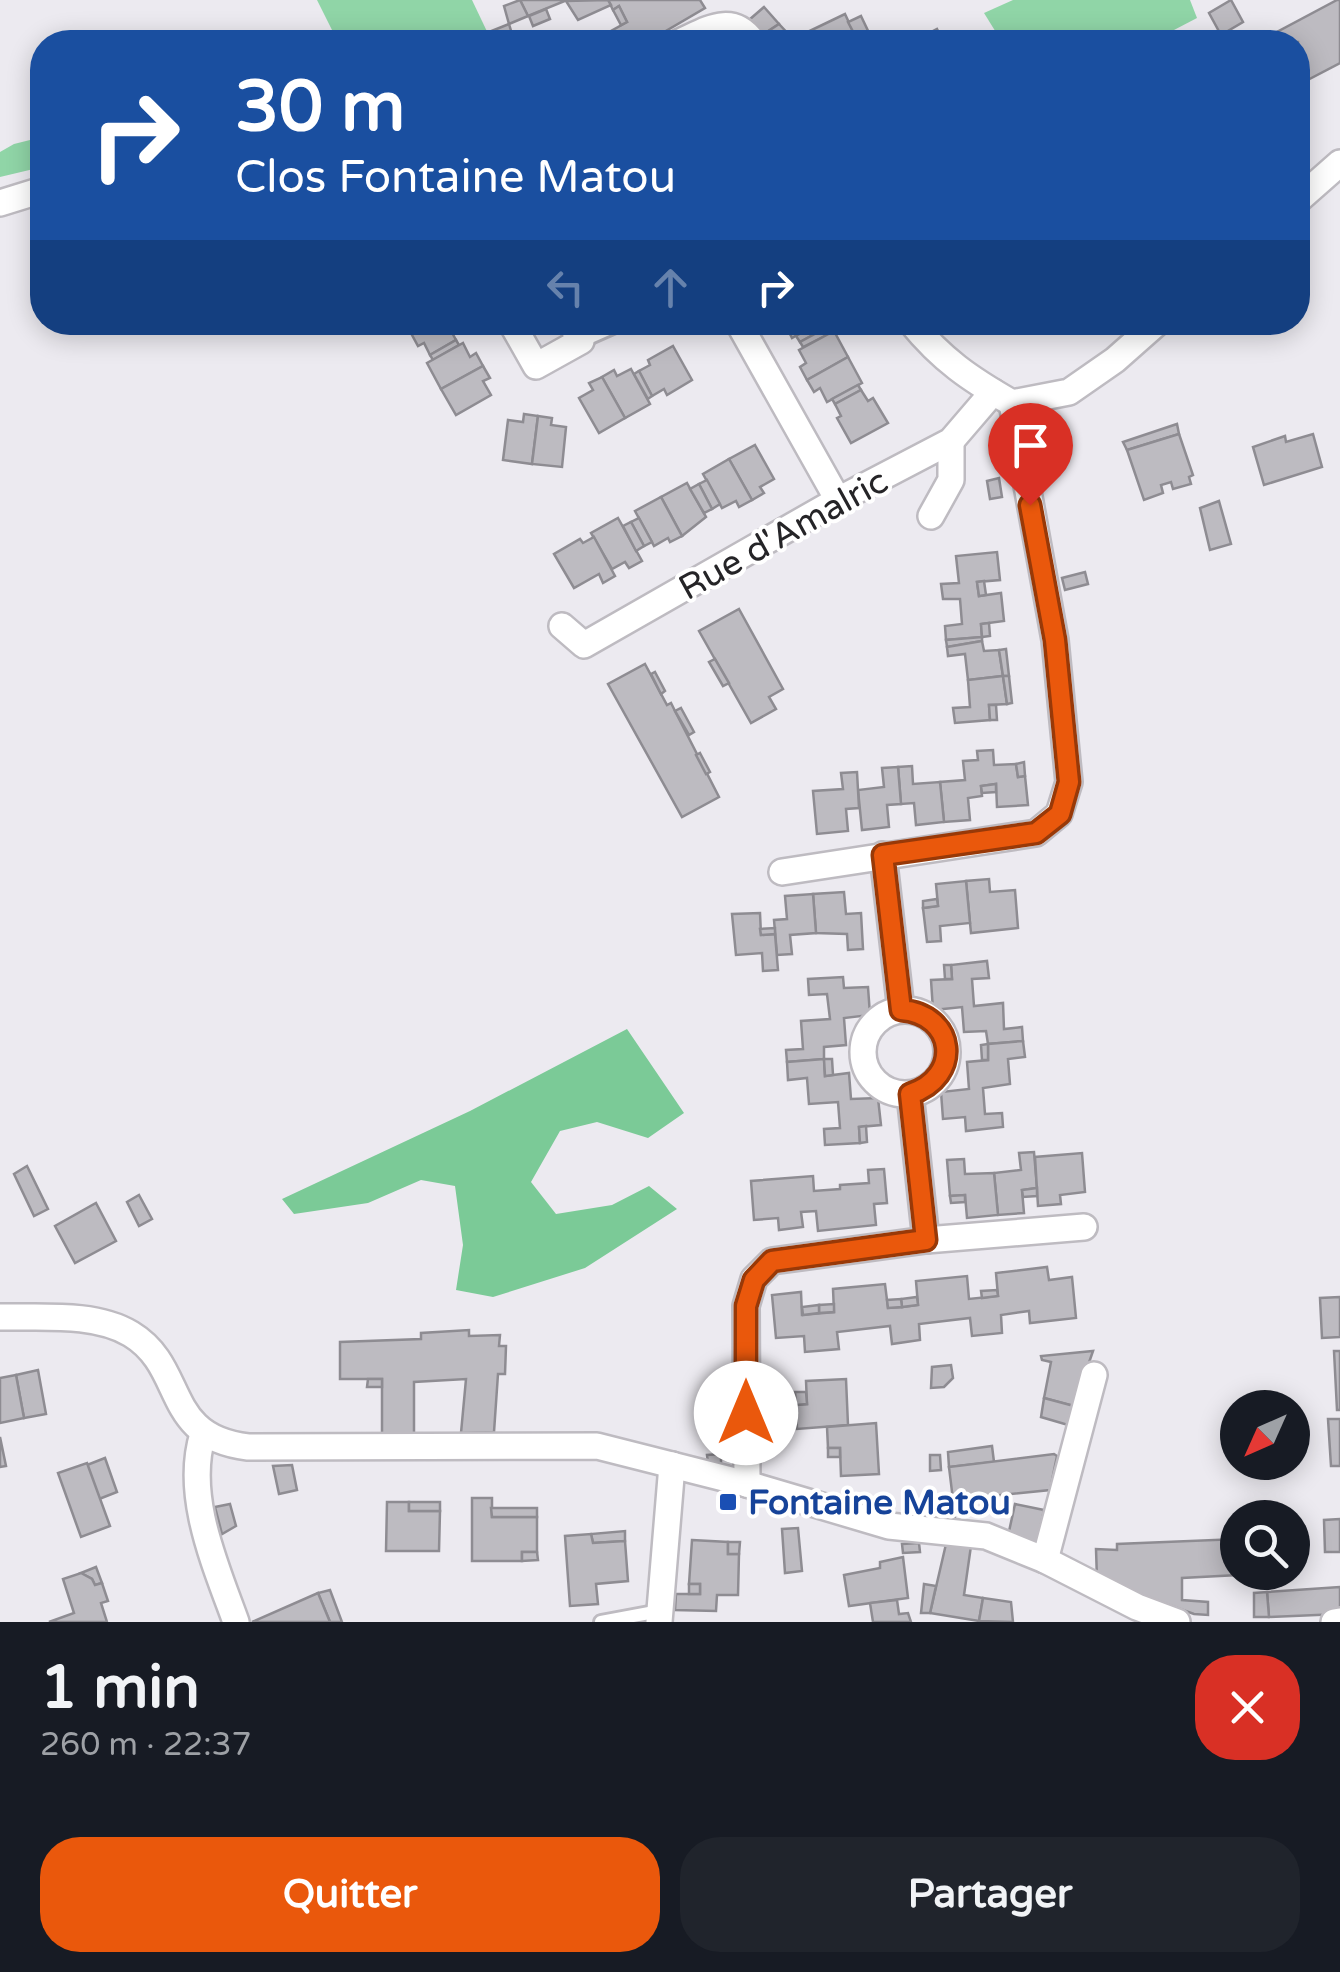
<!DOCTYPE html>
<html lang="fr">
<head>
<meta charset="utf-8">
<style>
  :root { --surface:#171b24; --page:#20242c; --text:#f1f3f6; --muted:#9ea1a6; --accent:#ea580c }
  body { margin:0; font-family:"Varela Round",sans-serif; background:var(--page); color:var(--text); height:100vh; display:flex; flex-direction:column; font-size:38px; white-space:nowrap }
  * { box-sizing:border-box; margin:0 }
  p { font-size:32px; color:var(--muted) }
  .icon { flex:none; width:55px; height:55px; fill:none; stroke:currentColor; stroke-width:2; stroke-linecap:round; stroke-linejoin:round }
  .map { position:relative; height:1622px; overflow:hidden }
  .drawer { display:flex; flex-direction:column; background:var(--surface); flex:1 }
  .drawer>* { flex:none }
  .hud { position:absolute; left:30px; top:30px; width:1280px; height:305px; border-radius:40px; box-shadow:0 5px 25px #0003; background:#1a4fa0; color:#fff; overflow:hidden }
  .needle { width:65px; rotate:225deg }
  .buttons { position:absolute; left:1220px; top:1390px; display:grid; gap:20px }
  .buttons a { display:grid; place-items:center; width:90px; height:90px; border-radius:50%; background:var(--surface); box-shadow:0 5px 25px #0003; font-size:50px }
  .pin { position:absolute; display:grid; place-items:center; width:85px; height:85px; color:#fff; margin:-102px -42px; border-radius:50% 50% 50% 0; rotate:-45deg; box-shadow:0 0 10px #0007 }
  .pin .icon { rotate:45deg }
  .me { position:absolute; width:110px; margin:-55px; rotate:0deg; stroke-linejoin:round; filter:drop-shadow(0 0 8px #0008) }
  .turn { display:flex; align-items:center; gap:35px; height:210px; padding:0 40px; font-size:45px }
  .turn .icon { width:130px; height:130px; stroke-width:2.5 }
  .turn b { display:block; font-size:70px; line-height:85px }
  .lanes { display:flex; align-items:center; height:95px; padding:0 40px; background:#0003; justify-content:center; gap:50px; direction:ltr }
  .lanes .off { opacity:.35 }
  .round { display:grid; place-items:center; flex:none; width:105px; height:105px; border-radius:40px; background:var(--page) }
  .headline { display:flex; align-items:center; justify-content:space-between; height:170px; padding:0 40px }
  h1 { font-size:60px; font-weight:700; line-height:75px }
  .action { display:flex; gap:20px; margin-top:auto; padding:20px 40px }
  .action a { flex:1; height:115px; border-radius:40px; background:var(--accent); color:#fff; font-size:40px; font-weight:700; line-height:115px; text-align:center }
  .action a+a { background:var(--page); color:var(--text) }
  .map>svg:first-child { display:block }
</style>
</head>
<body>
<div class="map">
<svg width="1340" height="1622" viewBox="0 0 1340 1622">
  <rect width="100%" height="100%" fill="#eceaf0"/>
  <g fill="#90d5a7">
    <path d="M317,0H472L492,42H338Z"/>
    <path d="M1013,0H1190L1197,18L1151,42H1002L984,13Z"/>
    <path d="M42,137V167L0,177V152L14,144Z"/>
  </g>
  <path fill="#7bca97" d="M627,1029L684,1113L648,1138L597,1122L560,1131L531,1182L556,1214L612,1205L649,1186L677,1209L585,1268L493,1297L456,1290L463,1245L455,1186L421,1180L368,1203L294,1214L282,1199L470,1111Z"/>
  <g fill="#bdbbc1" stroke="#8e8c92" stroke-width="2.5">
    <path d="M520,0H567L528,16Z"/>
    <path d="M520,0L528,16L509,24L504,6Z"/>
    <path d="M608,0H700L705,8L647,42H592L595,41L591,36L597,32L600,37L627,22L619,6L613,10Z"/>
    <path d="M608,0L611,5L578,20L566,1Z"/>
    <path d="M1231,0L1243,22L1221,35L1209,13Z"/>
    <path d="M1337,0H1340V63L1298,85V42H1258Z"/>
    <path d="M619,6L627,22L621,25L613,10Z"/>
    <path d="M764,7L779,24L761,36L749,20Z"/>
    <path d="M546,9L550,19L533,26L529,16Z"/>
    <path d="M845,14L858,42H785L793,39Z"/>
    <path d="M861,16L870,35L858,41L848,22Z"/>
    <path d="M509,24L512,34L493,42L489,32Z"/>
    <path d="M779,24L793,39L785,42H766L761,36Z"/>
    <path d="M937,29L944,42H912Z"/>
    <path d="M405,322H450L453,327L450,329L456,340L430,355L424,343L418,346Z"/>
    <path d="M775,322H820L792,338L785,324L778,328Z"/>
    <path d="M820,322L824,329L800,342L796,336Z"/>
    <path d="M824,329L827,335L803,347L800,342Z"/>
    <path d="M834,331L848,357L807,380L800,367L806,363L799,350Z"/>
    <path d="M456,340L459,345L433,360L430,355Z"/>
    <path d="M463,343L470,357L476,353L483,366L441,389L427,363Z"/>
    <path d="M673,346L692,380L667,395L664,389L652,396L639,371L650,365L648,360Z"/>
    <path d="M848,357L862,383L827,402L820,388L814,392L807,380Z"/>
    <path d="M483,366L490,378L483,381L491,395L456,415L441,389Z"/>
    <path d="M631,369L650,404L625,418L602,377L614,370L617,376Z"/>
    <path d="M639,371L652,396L648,399L634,374Z"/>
    <path d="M602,377L625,418L599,433L579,398L593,390L589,383Z"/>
    <path d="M858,385L861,390L835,404L832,399Z"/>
    <path d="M861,390L868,401L873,398L888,423L851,443L837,418L841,416L835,404Z"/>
    <path d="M524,414L538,416L532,464L503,460L508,420L523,422Z"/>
    <path d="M538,416L552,418L551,425L566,427L562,467L532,464Z"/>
    <path d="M1177,424L1179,434L1127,450L1123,442Z"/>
    <path d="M1179,434L1193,475L1189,477L1191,484L1173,489L1171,482L1161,485L1163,493L1144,500L1127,450Z"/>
    <path d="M1313,434L1322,467L1264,485L1253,447L1285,436L1286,442Z"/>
    <path d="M755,445L774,479L760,487L764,493L752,500L729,459Z"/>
    <path d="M729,459L752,500L739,507L736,501L722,508L703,474Z"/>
    <path d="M999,478L1002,497L990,499L987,481Z"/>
    <path d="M707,480L720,504L712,509L699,484Z"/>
    <path d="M687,483L706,517L682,536L661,497Z"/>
    <path d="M699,484L712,509L704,513L690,489Z"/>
    <path d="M661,497L682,536L670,542L668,538L654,546L635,511Z"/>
    <path d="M1219,501L1231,544L1210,550L1200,508Z"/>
    <path d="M618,518L642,561L629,568L625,562L612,569L591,533Z"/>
    <path d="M639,518L652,542L644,546L631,522Z"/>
    <path d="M631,522L644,546L636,551L623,526Z"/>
    <path d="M594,537L615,576L603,583L599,574L574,588L554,554L580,539L583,543Z"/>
    <path d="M997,552L1000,580L977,582L979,596L1001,593L1004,621L981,624L982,637L946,640L945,626L962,624L960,599H943L941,584L959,583L956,556Z"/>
    <path d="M1085,572L1088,584L1065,590L1062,578Z"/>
    <path d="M984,581L986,595L979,596L977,582Z"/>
    <path d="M739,609L783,689L769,697L776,709L751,723L699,631Z"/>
    <path d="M989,623L990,636L982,637L981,624Z"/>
    <path d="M982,637V641L947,647L946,640Z"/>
    <path d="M982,641L984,651L999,650L1003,676L968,680L965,654L948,656L947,647Z"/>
    <path d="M1006,649L1009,676H1003L999,650Z"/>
    <path d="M715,659L729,683L723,686L709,662Z"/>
    <path d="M645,664L667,705L671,703L675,711L719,797L682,817L608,684Z"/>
    <path d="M655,672L665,691L661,694L651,674Z"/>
    <path d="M1003,676L1007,704L989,705L990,720L955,723L953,708L970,707L968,680Z"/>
    <path d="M1003,676H1009L1012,703L1007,704Z"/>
    <path d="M989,705H996L997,720H990Z"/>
    <path d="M681,708L694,732L689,735L675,711Z"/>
    <path d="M993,750L994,765L1016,764L1018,777L1025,776L1028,805L997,807L996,784L981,786L982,796L968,798L970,820L944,822L940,782L965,780L963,761L978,760L977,751Z"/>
    <path d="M700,753L710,772L706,774L696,755Z"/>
    <path d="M1024,762L1025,776L1018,777L1016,764Z"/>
    <path d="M912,766L913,784L940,782L944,822L916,825L914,803L901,804L898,767Z"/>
    <path d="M898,767L901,804L887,805L889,827L862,830L858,790L884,787L882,768Z"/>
    <path d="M857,772L859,808L846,809L848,831L817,834L813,791L843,789L841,773Z"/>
    <path d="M996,784V792L982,793L981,786Z"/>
    <path d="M989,879L990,892L1015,890L1018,928L971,933L966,881Z"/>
    <path d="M966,881L970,923L940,926L941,941L927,942L923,908L938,906L936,884Z"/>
    <path d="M844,892L846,914L861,913L863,949L848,950L847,934L816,933L813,894Z"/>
    <path d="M813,894L816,933L790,935L792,954L777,955L774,920L787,919L785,896Z"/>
    <path d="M937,899L938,906L923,908V901Z"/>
    <path d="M760,913L761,935L775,934L778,970L763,971L762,953L736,955L732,914Z"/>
    <path d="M775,928V934L761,935L760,929Z"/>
    <path d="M987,961L989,978L972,979L974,1006L1003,1003L1004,1029L1022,1027L1023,1041L988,1044L986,1031L964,1032L962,1007L933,1010L931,980L952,979L951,965Z"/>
    <path d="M944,965H951L952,979H945Z"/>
    <path d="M843,977L844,988L868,987L870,1015L844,1018L846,1045L824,1047V1059L787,1062L786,1050L803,1049L801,1021L830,1019L827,994L809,995L808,979Z"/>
    <path d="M1023,1041L1025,1057L1008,1059L1010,1084L983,1088L985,1114L1002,1113L1003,1127L966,1131L965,1117L943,1119L941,1092L969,1089L967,1062L988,1060V1044Z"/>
    <path d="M988,1044V1060H982L981,1045Z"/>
    <path d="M824,1059L825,1076L849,1073L851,1099L878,1098L881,1125L859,1127L860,1143L825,1145L824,1129L840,1128L838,1102L809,1104L807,1078L788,1080L787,1062Z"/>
    <path d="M824,1059H832L833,1075L825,1076Z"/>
    <path d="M866,1126L867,1142L860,1143L859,1127Z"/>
    <path d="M1034,1152L1037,1188L1022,1190L1024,1213L998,1215L994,1173L1021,1170L1019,1153Z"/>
    <path d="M1082,1153L1085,1192L1060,1195L1061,1204L1038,1206L1035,1157Z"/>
    <path d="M964,1159L965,1174L994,1173L998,1215L967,1218L965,1195L950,1196L947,1160Z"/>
    <path d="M27,1166L48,1209L34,1216L14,1174Z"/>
    <path d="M884,1169L887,1203L874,1204L876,1225L818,1231L816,1211L801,1212L803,1227L779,1230L778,1218L754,1220L751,1181L813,1176L814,1191L840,1189V1185L869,1183L868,1170Z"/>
    <path d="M1037,1188V1196L1023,1197L1022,1190Z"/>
    <path d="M139,1195L152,1219L139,1226L127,1202Z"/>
    <path d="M965,1195V1202L951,1203L950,1196Z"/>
    <path d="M96,1203L116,1241L75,1263L55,1226Z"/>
    <path d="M1047,1267L1049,1280L1072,1277L1076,1318L1030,1323L1029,1311L1001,1315L1002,1333L972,1336L970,1318L919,1324L920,1340L892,1344L890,1326L837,1332L839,1349L805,1352L804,1336L776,1338L772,1295L801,1292L802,1315L834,1312L833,1289L885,1284L888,1308L902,1307L918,1305L916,1281L967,1276L969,1299L998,1296L996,1273Z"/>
    <path d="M997,1290L998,1296L982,1298L981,1291Z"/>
    <path d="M917,1297L918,1305L902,1307L901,1299Z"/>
    <path d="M1340,1297V1337L1322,1338L1320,1298Z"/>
    <path d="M901,1299L902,1307L888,1308L887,1300Z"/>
    <path d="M834,1304V1312L819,1313V1305Z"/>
    <path d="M819,1305V1313L803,1315L802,1307Z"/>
    <path d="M469,1330V1336L500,1335L499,1346H506L505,1374H498L494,1432L461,1433L466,1379L414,1382V1434L382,1433V1379H340V1342L421,1339V1333Z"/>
    <path d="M1093,1351L1074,1406L1044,1398L1051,1362L1042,1360L1041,1356Z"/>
    <path d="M1334,1351H1340V1410H1337Z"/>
    <path d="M951,1365L953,1378L944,1387L931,1388L932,1367Z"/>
    <path d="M38,1370L46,1414L24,1418L16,1375Z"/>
    <path d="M16,1375L24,1418L0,1423V1378Z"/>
    <path d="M368,1379H382V1387H367Z"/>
    <path d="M846,1379L848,1425L797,1429L796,1405L807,1404L806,1381Z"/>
    <path d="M795,1392H806L807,1404L796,1405Z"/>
    <path d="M1044,1398L1074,1406L1068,1425L1041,1417Z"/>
    <path d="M1328,1419H1340V1466H1331Z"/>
    <path d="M876,1423L879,1474L841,1476L840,1448H828L827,1427Z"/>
    <path d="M0,1437L6,1466L0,1467Z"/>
    <path d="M992,1446L994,1462L949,1467L948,1452Z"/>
    <rect x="828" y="1448" width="12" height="9"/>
    <path d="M721,1454V1467L708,1463L707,1455Z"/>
    <path d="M1054,1454L1057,1456L1050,1490L953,1500L949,1467Z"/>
    <path d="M930,1455H940L941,1470L930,1471Z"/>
    <path d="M105,1458L117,1492L99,1499L87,1465Z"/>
    <path d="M87,1463L110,1526L81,1537L58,1473Z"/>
    <path d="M292,1465L297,1490L279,1494L273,1466Z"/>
    <path d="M952,1494L955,1518L937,1520L934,1496Z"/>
    <path d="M472,1498H492V1517H537V1552H522V1561H472Z"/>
    <path d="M387,1502H409V1511H440L439,1551H386Z"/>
    <rect x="409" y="1502" width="31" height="9"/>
    <path d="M230,1504L236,1526L222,1534L215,1507Z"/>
    <path d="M1015,1504L1044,1510L1037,1542L1008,1536Z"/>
    <path d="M491,1508H537V1517H492Z"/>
    <path d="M1340,1519V1552H1325L1324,1520Z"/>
    <path d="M798,1528L802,1571L785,1573L782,1529Z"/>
    <path d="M625,1531V1541L593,1543L591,1534Z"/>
    <path d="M591,1534L593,1543L625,1541L628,1581L596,1584L598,1604L570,1606L565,1536Z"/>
    <path d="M1238,1539V1572L1276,1573L1182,1578V1600L1208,1602V1615L1194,1614L1097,1579L1096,1549L1117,1550V1544Z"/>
    <path d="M692,1540L728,1542V1554H739L738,1595H717L716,1611L675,1610L676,1594H700V1584H689Z"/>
    <path d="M728,1542H740L739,1554H728Z"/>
    <path d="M919,1543L920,1552L903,1553L902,1544Z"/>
    <path d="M946,1544L971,1546L964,1595L983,1598L979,1621L930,1613Z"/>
    <path d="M522,1552H537L538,1560L522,1561Z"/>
    <path d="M903,1557L908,1598L849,1606L844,1575L880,1568V1562Z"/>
    <path d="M96,1567L102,1583L95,1585L92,1579L81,1573Z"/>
    <path d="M81,1573L92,1579L95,1585L102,1583L108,1601L101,1603L107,1622H49L74,1613L63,1579Z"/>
    <rect x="689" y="1584" width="11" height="10"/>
    <path d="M924,1584L936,1586L930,1613H921Z"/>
    <path d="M1340,1587V1614L1269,1617L1267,1592Z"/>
    <path d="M330,1590L342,1622H330L318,1593Z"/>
    <path d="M1267,1592L1269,1617H1254V1593Z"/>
    <path d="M318,1593L330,1622H252Z"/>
    <path d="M983,1598L1011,1602L1013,1622L979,1621Z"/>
    <path d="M897,1600L899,1614L908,1613L911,1622H873L870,1603Z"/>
  </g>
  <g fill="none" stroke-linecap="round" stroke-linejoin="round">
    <g stroke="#bebbc1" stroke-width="18">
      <g id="lane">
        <path d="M581,341L624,322"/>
        <path d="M601,1622L660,1611"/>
      </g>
    </g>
    <g stroke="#bebbc1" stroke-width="30">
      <g id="street">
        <path d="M680,42C707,30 732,12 753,42"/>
        <path d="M1298,200L1340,163"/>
        <path d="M0,203L42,190"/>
        <path d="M511,322L536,366L581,341L570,322"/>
        <path d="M738,322L838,500"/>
        <path d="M911,322C942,360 970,379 1012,403L1069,392L1115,360L1158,322"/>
        <path d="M931,516L951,480V441"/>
        <path d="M562,626L584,645L838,500L951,441L993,392"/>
        <path d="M883,855L901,1010"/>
        <path d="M782,872L1036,833L1059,814L1069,782L1055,640L1012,403"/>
        <circle cx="905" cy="1052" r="42"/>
        <path d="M910,1094L926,1240"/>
        <path d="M0,1317C40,1318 95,1312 131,1334C187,1368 162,1437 248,1447L597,1446L747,1484L889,1526L986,1536L1045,1560L1137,1607L1177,1622"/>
        <path d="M203,1434C184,1495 215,1564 236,1622"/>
        <path d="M747,1484L746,1306L754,1279L772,1261L926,1240L1084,1227"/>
        <path d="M1045,1560L1094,1375"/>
        <path d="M659,1622L672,1465"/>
        <path d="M1334,1622L1340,1621"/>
      </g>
    </g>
    <use href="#lane" stroke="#fff" stroke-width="12"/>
    <use href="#street" stroke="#fff" stroke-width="25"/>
  </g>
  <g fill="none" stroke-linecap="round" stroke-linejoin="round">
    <g stroke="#983908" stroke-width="25">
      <path id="route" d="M746,1413V1306L754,1280L772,1261L926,1240L910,1094C963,1077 956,1014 901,1010L883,855L1036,833L1060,814L1069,782L1055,640L1030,505"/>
    </g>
    <use href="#route" stroke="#ea580c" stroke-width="18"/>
  </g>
  <rect fill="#1a4fb4" stroke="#fff" stroke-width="4" x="718" y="1492" width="20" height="20" rx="5"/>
  <g text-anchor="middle" stroke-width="8" stroke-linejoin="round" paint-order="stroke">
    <g font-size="35" fill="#252427" stroke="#fff">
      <text transform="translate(783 534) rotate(-29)" y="12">Rue d'Amalric</text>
    </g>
    <g font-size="35" font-weight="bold" fill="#164399" stroke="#fff" text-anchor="start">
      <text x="748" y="1514">Fontaine Matou</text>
    </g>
  </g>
</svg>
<div class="buttons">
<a><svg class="needle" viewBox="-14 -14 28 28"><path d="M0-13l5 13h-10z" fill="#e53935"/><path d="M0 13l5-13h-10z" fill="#9ea1a6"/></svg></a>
<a><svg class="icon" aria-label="search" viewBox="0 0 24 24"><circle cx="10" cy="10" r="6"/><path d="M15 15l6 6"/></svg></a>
</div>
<div class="pin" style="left:1030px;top:505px;background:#d93025"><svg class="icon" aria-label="arrive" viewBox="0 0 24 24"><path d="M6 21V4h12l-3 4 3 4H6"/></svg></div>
<svg class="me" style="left:746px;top:1413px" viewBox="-20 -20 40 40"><circle r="19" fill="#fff"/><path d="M0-13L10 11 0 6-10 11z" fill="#ea580c"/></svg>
<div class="hud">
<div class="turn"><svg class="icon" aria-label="right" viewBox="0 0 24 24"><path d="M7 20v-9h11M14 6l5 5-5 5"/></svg><div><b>30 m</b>Clos Fontaine Matou</div></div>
<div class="lanes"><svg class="icon off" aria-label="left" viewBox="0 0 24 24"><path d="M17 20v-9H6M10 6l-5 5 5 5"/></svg><svg class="icon off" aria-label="ahead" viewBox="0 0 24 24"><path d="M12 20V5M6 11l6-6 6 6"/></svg><svg class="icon" aria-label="right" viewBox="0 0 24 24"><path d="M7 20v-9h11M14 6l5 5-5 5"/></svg></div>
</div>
</div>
<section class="drawer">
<div class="headline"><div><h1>1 min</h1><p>260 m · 22:37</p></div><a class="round" style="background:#d93025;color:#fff"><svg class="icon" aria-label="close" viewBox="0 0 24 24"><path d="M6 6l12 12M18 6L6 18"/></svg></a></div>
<div class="action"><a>Quitter</a><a>Partager</a></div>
</section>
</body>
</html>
